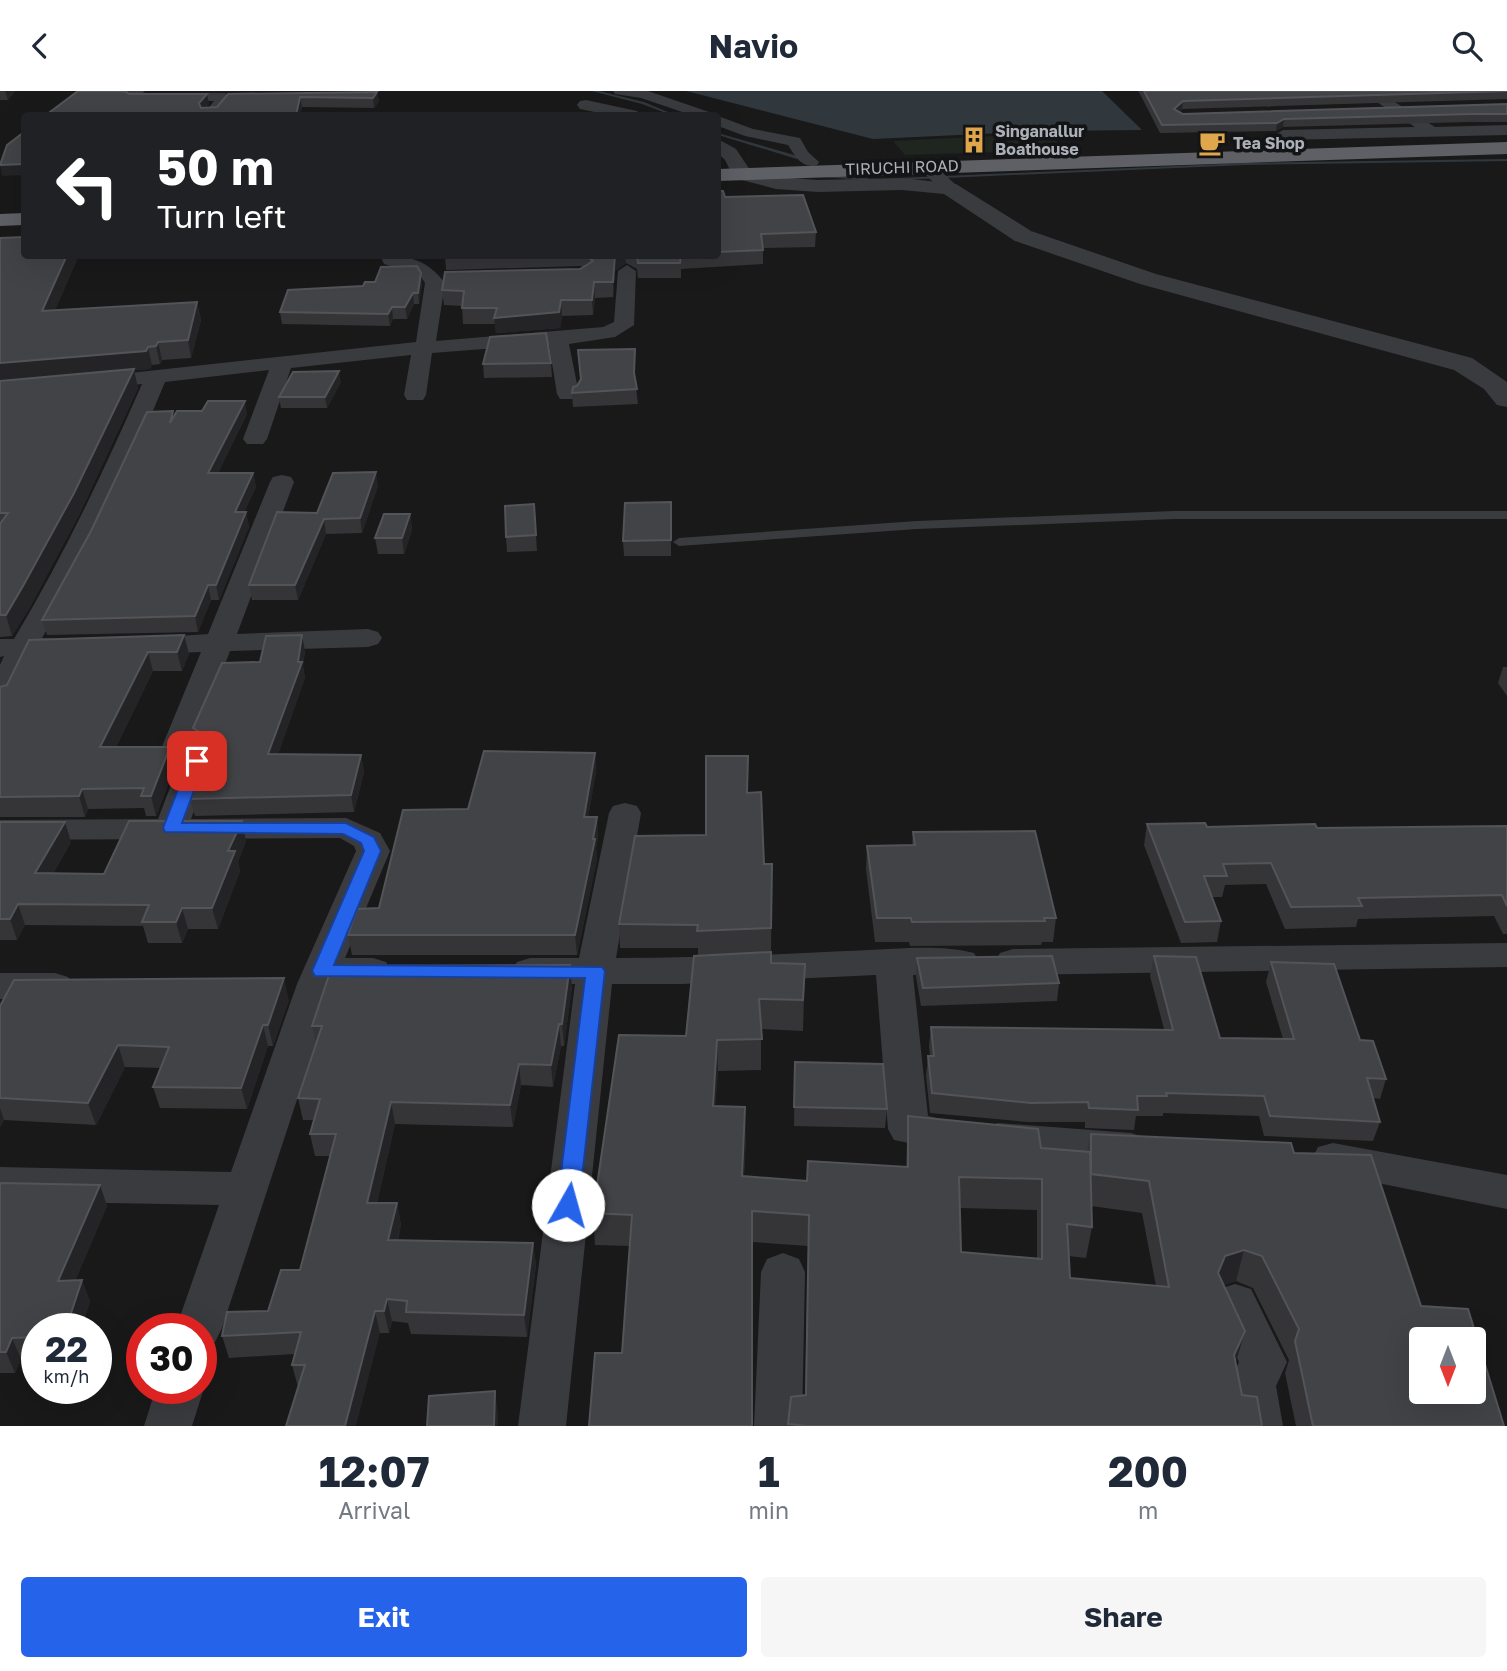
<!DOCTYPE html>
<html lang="en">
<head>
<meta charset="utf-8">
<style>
  :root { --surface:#fff; --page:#f6f6f7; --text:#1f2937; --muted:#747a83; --accent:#2563eb }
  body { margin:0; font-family:"Golos Text",sans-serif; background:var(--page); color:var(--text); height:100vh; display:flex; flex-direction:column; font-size:26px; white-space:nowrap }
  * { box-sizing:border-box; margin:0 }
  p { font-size:23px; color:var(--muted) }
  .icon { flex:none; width:38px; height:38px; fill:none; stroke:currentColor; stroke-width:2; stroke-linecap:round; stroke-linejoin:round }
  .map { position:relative; height:1335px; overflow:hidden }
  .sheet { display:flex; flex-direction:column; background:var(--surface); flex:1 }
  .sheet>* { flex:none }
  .top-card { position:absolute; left:21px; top:21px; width:700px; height:147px; border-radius:7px; box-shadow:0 7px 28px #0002; background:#202124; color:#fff; overflow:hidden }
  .needle { width:46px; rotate:180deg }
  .buttons { position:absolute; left:1409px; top:1236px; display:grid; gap:14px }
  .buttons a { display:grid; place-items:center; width:77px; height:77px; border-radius:7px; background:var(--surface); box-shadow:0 7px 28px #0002; font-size:35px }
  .speed { position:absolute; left:21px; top:1222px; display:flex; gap:14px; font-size:35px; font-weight:700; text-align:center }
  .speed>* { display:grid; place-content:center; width:91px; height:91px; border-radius:50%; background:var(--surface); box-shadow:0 7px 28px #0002; line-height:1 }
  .speed small { font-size:18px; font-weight:400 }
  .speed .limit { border:10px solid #d22; background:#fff; color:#111 }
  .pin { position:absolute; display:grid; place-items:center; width:60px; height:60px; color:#fff; margin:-30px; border-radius:14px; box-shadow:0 4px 10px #0006 }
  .me { position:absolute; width:77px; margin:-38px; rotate:7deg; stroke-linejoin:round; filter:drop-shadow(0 0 5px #0008) }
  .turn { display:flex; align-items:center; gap:24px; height:147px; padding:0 21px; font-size:32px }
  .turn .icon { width:91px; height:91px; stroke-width:2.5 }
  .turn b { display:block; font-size:49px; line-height:60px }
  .eta { display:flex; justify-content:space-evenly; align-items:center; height:119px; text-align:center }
  .eta b { font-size:42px; font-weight:700; line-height:49px }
  .primary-button { display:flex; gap:14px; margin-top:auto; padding:14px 21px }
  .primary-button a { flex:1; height:80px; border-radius:7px; background:var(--accent); color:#fff; font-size:28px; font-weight:700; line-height:80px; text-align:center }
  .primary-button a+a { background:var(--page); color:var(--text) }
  header { display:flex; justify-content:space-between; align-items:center; height:91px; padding:0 21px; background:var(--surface); font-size:32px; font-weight:700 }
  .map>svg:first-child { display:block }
</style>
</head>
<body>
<header><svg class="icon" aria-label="back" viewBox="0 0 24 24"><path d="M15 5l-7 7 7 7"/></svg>Navio<svg class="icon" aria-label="search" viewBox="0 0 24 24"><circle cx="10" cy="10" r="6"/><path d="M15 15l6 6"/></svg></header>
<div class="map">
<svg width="1507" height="1335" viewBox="0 0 1507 1335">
  <rect width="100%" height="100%" fill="#19191a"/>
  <path fill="#1f251f" d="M1051,42L1063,59L905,64L893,50Z"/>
  <path fill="#30383d" d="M686,0H1102L1142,39L1047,40L873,48Z"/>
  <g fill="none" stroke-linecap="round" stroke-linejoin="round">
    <g fill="#30383d" fill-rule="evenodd">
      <path d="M592,0H599L644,11L675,24H671L642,13Z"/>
      <path d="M718,42L801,66V67L797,68L718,44Z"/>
      <path d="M1507,68V70L1245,74L899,89L897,88L899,87L1245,72Z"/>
      <path d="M820,84L867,87L869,88L867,89L822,86H820Z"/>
    </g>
    <path fill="#3a3b3f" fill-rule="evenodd" d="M1174,420H1507V428H1174L917,438L679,455L673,451L679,447L917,430Z"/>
    <g fill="#3a3b3f" fill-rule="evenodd">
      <path d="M129,0H145L117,24H102Z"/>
      <path d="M613,0H648L709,21L711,24H691L641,7L615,3Z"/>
      <path d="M1360,0H1377L1435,36L1507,34V44L1283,49L1275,44L1283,39L1415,36Z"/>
      <path d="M163,2H225L232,6L217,24H203L214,10L158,9L156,6Z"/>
      <path d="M718,25L753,38L800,47L808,61L819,71L817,74C802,78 795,65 788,54L745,45L718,35Z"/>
      <path d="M926,70L932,72L955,93L957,97L955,101H943L920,78L918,75Z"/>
      <path d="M380,164C408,164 428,169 445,192L436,250L603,236L614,231L618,180L627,174L636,180L634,234L615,246L569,253L579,303L576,308H560L557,303L549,253L432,262L426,304L423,309H407L404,304L411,264L291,277L267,348L263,353H247L243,348L269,279L165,291C129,378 90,465 42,547L80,549L84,555L80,561L33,565L11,612L0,615V574L4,565L0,566V548H14C63,466 104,380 142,293L92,299L84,297L81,292L84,287L416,251L425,192L419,183L384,173Z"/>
      <path d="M282,384L291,386L294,391L237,543L368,538L378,541L382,547L378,553L368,556L230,560L194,655L207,663L212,670L191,728L346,727L380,742L390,760L345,867H373L386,871L391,880L386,889L373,893H335L222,1237L215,1251L201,1256V1237H176L219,1114L0,1110V1076L231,1081L297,893L356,760L354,755L340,747L0,749V729L158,728L179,673L161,658L201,561L146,563L136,560L132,554L136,548L208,543L270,391L273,386Z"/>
      <path d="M625,712L637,715L641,722L616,867C693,867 769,864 846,860C885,859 937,852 974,862L979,871L974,880L961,884H913L928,1025L954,1031L960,1042L954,1053L939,1058L894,1049L888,1038L876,884L682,893H612L566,1335H518L575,893H530L517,889L512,880L517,871L530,867H579L609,722L613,715Z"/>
      <path d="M1507,852V876L1013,884L1000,880L995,871L1000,862L1013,858Z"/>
      <path d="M0,882H55L68,886L74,895L68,904L55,908H0Z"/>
      <path d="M998,1032L1131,1042L1146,1047L1152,1058L1146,1069L1131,1074L998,1064L983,1059L977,1048L983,1037Z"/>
      <path d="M1333,1052L1507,1084V1118L1318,1080L1312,1068L1318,1056Z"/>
      <path d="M783,1162L799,1168L805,1181L802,1335H754L761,1181L767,1168Z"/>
      <path d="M1235,1193L1251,1198L1287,1271L1276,1295L1283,1335H1235L1228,1295L1239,1271L1212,1212L1219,1198Z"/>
      <path d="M201,1291L204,1297L192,1335H144L156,1297H201Z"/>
    </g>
    <g fill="#3a3b3f" fill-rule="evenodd">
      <path d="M586,9L637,20L640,24H609L580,18L577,14L580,10Z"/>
      <path d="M718,48L736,58L750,79L776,86L818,89L902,87L956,93L1031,140L1156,183L1472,267L1507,291V316L1497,314L1484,298L1454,279L1140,193L1015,150L944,103L902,99L818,101L776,98L734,87L725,69L718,62Z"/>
    </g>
    <g fill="#5e6066" fill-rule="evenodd">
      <path d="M1507,51V63L718,90V78Z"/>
      <path d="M24,122V134L0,135V123Z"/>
    </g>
  </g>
  <g fill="#353538" fill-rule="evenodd">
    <path d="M0,0H15L8,9H0Z"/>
    <path d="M78,0H130L127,2L129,3L209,13L206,16H217L228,3L377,1L379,11L374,17L302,16L300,24H46Z"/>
    <path d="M1138,0H1507V8L1182,18L1179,21L1183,23L1507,13V31H1469L1283,36L1276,40L1160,42L1141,5Z"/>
    <path d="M718,100L725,106L816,141L815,156L763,157V173L681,178V187H638L637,178L626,172L615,180L613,206L595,207L593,224L562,225L560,237L496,242L495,233H463L462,215L444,214L442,199L580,178L582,176L581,175L446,179L445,164H718Z"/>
    <path d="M0,147L24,164H79L55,219L197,211L201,229L191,267L162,269L160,273L152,274L150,278L134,279L138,297L80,422L30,516L12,545L0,546Z"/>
    <path d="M422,193L419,213H414L407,228H393L390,235L282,233L280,221Z"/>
    <path d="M635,258V288L638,313L573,316L572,302L580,289L578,259Z"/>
    <path d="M551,272L552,286L484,287L483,273Z"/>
    <path d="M341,291L327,317H281L279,306Z"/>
    <path d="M247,323L218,382H253L256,396L244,421H246L249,436L219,509H211L198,541L47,544L42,529L174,326Z"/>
    <path d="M378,395L362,442L326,443L298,509H252L249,494L317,422Z"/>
    <path d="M671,411V465H624L623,450Z"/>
    <path d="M410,423L412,439L404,463H378L375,447Z"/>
    <path d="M535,429L537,460L507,461L506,446Z"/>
    <path d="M184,544L189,563L182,580H153L116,656L175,676L156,725H146L144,717L88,718L85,726H0V596Z"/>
    <path d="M305,560L303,575L305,587L278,663L361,664L364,681L354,721L195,725L190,708L208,661L197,654L193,637L260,571Z"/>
    <path d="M1503,576H1507V605L1498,592Z"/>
    <path d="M595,662L596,681L588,726H597L598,745L596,757L597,768L577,864H352L348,844L379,817L468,718Z"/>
    <path d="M748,687V702L764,773H772L771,861L698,864V857H620L619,833L706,744Z"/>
    <path d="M0,731L71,751L53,783H104L246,750L238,771L240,780L218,838H188L182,852H148L143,835L25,834L17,849H0Z"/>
    <path d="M1147,733L1207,736L1317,737L1507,735V843H1503L1494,825L1358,828L1356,836L1285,838L1266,793L1225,794L1222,806H1212L1221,830L1217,851L1181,852L1144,754Z"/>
    <path d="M913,741L1056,827L1053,851H1042L1041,854L910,855L909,851H875L866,778L867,755L912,754Z"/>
    <path d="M1154,865L1220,947L1283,948L1266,891L1271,871L1360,949L1386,988L1380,1008L1373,1007L1380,1031L1373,1050L1264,1045L1259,1025L1163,1022V1025H1136L1134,1039L1085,1037V1031H1028L930,1022L926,985L928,965H930L929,955L931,936L1164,938L1150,885Z"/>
    <path d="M917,867L1059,892L1057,910L921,915L916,886Z"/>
    <path d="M771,872L805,873L803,940L761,938V979L718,980L715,1015L746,1047L744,1085L807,1090L906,1076L908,1025L1041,1057L1087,1061L1091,1043L1294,1062L1421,1215L1504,1335H1296L1285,1282L1289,1269L1253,1197L1236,1190L1224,1194L1236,1272L1242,1304L1262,1335H788L791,1306L805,1304L808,1155L752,1151L622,1262L630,1155L595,1154L593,1122L686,945ZM1091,1115L1142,1122L1156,1195L1070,1187L1068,1165L1086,1167L1092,1136ZM960,1117L1037,1119V1168L961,1161Z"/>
    <path d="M572,896L564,955H561L553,996L521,994L513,1036L395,1033L377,1112H397L401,1134L398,1149L533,1152L536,1174L527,1246L411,1243L408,1232L392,1230L389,1242H380L298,1296L292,1274L295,1263L229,1267L222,1245L268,1220L300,1179L330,1065H315L310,1043L314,1029H303L298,1007L316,953L312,935Z"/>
    <path d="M289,909L273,955H268L247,1018L160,1017L153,996L161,977L125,976L96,1034L4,1029L0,1036V915Z"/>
    <path d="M795,971L887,1018L885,1037L794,1035Z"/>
    <path d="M0,1092L100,1094L107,1115L75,1190L82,1189L90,1211L81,1237H37V1267L21,1268L15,1282H0Z"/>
  </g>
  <g fill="#242426">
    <path d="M5,0H15L8,9Z"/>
    <path d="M377,1L379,11L374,17L373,7Z"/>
    <path d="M207,3L209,13L201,22L199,12Z"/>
    <path d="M300,6L302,16L300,24H296Z"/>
    <path d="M1183,10L1182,18L1173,26L1174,18Z"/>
    <path d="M1284,28L1283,36L1276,40L1277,32Z"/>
    <path d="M24,73V84L2,85L0,74Z"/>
    <path d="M67,164H79L47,238L42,220Z"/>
    <path d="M615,164H625L626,172L615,180L613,206V191Z"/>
    <path d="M421,182L422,193L419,213L418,202Z"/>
    <path d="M594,191L595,207L593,224L592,209Z"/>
    <path d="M413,202L414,213L407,228L405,216Z"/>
    <path d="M561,209L562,225L560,237L496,242L494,227Z"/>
    <path d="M197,211L201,229L191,267L188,249Z"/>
    <path d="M392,216L393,228L390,235L388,223Z"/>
    <path d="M158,251L162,269L160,273L156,255Z"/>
    <path d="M148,256L152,274L150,278L134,279L138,297L80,422L30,516L12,545L6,524L23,495L0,291V272Z"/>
    <path d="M339,280L341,291L327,317L325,306Z"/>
    <path d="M245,310L247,323L211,396L208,382Z"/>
    <path d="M376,381L378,395L362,442L360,427Z"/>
    <path d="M253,382L256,396L238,435L235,421Z"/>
    <path d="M246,421L249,436L219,509L216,494Z"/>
    <path d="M410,423L412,439L404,463L402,447Z"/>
    <path d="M324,428L326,443L298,509L295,494Z"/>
    <path d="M208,494L211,509L198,541L195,525Z"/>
    <path d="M184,544L189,563L182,580L177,561Z"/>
    <path d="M302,544L305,560L303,575L305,587L272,680L268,663L298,571Z"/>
    <path d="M148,561L153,580L106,676L100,656Z"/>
    <path d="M170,656L175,676L156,725L151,705Z"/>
    <path d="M595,662L596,681L585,745L584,726Z"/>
    <path d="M361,664L364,681L354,721L351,704Z"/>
    <path d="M82,698L88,718L85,726L79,705Z"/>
    <path d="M597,726L598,745L596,757L597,768L577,864L575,844Z"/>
    <path d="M242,730L246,750L238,771L240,780L218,838L212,817L228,760Z"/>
    <path d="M65,731L71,751L42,803L35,782Z"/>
    <path d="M18,813L25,834L17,849L10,828Z"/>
    <path d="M182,817L188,838L182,852L176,831Z"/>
    <path d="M570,874L572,896L564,955L562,933Z"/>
    <path d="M284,887L289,909L273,955L268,934Z"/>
    <path d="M559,933L561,955L553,996L551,974Z"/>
    <path d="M263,934L268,955L247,1018L241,997Z"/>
    <path d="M717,949L718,980L713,1046V1015Z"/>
    <path d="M118,954L125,976L96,1034L88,1012Z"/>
    <path d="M519,973L521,994L513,1036L510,1014Z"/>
    <path d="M391,1011L395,1033L372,1134L367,1112Z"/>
    <path d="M745,1016L746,1047L742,1116V1085Z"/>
    <path d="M0,1017L4,1029L0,1036Z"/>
    <path d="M100,1094L107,1115L66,1211L58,1190Z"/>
    <path d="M397,1112L401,1134L392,1171L388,1149Z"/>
    <path d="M533,1152L536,1174L527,1246L524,1224Z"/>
    <path d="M1244,1159L1236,1190L1217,1197L1218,1182L1225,1165Z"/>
    <path d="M82,1189L90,1211L81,1237H66Z"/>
    <path d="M387,1208L392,1230L389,1242L384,1220Z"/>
    <path d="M375,1220L380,1242L356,1335H345Z"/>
    <path d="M1245,1240L1236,1271L1225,1295L1234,1264Z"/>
    <path d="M12,1247L21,1268L15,1282L6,1261Z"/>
    <path d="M495,1300L498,1322V1335H494Z"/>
  </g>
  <g fill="#424346" stroke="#525458" stroke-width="2" fill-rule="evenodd">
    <path d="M78,0H125L129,3H207L199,12L201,17L217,16L228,3L377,1L373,7L300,6L296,24H242V23L183,22L180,24H46Z"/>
    <path d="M1144,0H1507L1183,10L1174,18L1183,23L1507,13V23H1471L1284,28L1277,32L1162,34Z"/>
    <path d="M24,41V73L0,74L7,54Z"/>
    <path d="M718,100H723L725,106L803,104L816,141L761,143L763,159L718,161Z"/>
    <path d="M24,146V164H67L42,220L197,211L188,249L158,251L156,255L148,256L146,260L0,272V147Z"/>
    <path d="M585,164H615L613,191H594L592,209H561L559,221L494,227L497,217H462L464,200L442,199L445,181L580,178L593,170Z"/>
    <path d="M637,164H681L680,172H638Z"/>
    <path d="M417,175L421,182L418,202H413L405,216H392L388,223L280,221L288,199L363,195L365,191H375L381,176Z"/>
    <path d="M546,242L551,272L483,273L490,246Z"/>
    <path d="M635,258L634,282L637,298L572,302L573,296L577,295L581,288L578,259Z"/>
    <path d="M134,278L74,402L23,495L6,524H0V433L8,422H0V290Z"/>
    <path d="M339,280L325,306H279L293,281Z"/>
    <path d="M208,310H245L208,382H253L235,421H246L216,494H208L195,525L42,529L91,440L147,321L173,320L170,332L177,320H202Z"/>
    <path d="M376,381L360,427L324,428L295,494H249L277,421L317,422L333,382Z"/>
    <path d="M671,411V449L623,450L625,412Z"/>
    <path d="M534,413L536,444L506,446L505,415Z"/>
    <path d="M384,423H410L402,447H375Z"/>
    <path d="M184,544L177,561H148L100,656H170L151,705H141L144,697L82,698L79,705L0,706V596L7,594L29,549Z"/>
    <path d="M302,544L298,571H302L268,663L361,664L351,704L190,708L210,654L205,645L193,637L222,572L260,571L266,545Z"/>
    <path d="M484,660L595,662L584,726H597L593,748H595L575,844H348L357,818L379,817L403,719L468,718Z"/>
    <path d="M706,665H748L747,702L761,701L764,773H772L771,837L697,840L698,834L619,833L635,745L706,744Z"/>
    <path d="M129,730H242L228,760H235L212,817H182L176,831H142L149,814L18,813L10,828H0V731H65L35,782L104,783Z"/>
    <path d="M1205,732L1207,736L1315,733L1317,737L1507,735V815L1502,804L1358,807L1362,815L1291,816L1271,772L1223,773L1227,785H1204L1221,830L1185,831L1147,733Z"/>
    <path d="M1035,740L1056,827H1044L1045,830L912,831L911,827H877L867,755L915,754L913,741Z"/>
    <path d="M771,861V872L805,873L803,909L759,908L762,948L717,949L713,1015L745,1016L742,1085L807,1090L808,1070L908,1076V1025L1038,1038L1041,1057L1090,1061L1092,1136L1067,1133L1070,1187L1169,1196L1149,1090L1091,1083V1043L1291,1052L1294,1062L1371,1064L1421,1215L1468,1218L1504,1335H1313L1295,1250L1299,1238L1262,1165L1244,1159L1225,1165L1218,1182L1245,1240L1234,1264L1242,1304L1257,1306L1262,1335H807L788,1333L791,1306L806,1304L809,1124L752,1120V1335H589L595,1262H622L632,1124L593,1122L619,944L686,945L694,865ZM959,1086L1042,1088V1168L961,1161ZM1421,1248H1474V1300H1421Z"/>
    <path d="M1052,865L1059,892L923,897L917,867Z"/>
    <path d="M1154,865L1196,866L1220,947L1294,948L1271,871L1334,873L1360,949L1373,950L1386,988L1367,987L1380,1031L1270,1025L1264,1005L1166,1002L1167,1005H1137L1138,1019L1089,1017L1088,1011L1031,1012L932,1002L928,965H934L931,936L1173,939Z"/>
    <path d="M570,874L562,933H559L551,974L519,973L510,1014L391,1011L367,1112H397L388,1149L533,1152L524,1224L406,1221L407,1210L387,1208L384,1220H375L345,1335H286L305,1274H292L301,1241L222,1245L227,1221L268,1220L281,1179H300L336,1043H310L320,1008L298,1007L322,935H312L332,875Z"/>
    <path d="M284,887L268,934H263L241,997L153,996L169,956L118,954L88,1012L0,1007V915L14,889Z"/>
    <path d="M795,971L883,973L887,1018L794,1016Z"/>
    <path d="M0,1092L100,1094L58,1190L82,1189L66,1237H37V1246L12,1247L6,1261H0Z"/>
    <path d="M495,1300L494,1335H427L429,1305Z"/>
  </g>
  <path fill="#2563eb" stroke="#184099" stroke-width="2" d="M197,665L205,670L182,732H346L374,746L381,760L334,874L602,876L605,880L579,1114L576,1120L568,1123L561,1120L557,1114L585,887L315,885L312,880L364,760L361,752L343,743L165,741L163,737L189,670Z"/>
  <defs>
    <g id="building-bare" transform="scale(2.1)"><path d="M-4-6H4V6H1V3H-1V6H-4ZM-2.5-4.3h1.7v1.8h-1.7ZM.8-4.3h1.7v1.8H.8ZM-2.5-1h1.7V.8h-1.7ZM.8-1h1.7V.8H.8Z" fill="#dfa64c" stroke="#131415" stroke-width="2.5" paint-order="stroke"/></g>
    <g id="cafe-bare" transform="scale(2.1)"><path d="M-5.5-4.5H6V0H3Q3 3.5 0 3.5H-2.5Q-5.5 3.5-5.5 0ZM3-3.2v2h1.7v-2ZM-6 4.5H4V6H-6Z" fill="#dfa64c" stroke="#131415" stroke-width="2.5" paint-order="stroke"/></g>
  </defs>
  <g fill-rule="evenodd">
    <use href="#building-bare" x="974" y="49"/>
    <use href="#cafe-bare" x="1212" y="52"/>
  </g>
  <g text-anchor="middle" stroke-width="7" stroke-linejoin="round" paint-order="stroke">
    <g font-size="16" font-weight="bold" fill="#acb1b9" stroke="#131415" text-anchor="start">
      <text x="995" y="46">Singanallur<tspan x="995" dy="18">Boathouse</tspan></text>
      <text x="1233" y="58">Tea Shop</text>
    </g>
    <g font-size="16" fill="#acb1b9" stroke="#131415">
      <text transform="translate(902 76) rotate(-2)" y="6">TIRUCHI ROAD</text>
    </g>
  </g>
</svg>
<div class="buttons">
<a><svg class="needle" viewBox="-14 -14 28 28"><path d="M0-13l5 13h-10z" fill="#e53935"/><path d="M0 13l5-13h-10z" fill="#747a83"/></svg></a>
</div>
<div class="speed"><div>22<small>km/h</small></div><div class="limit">30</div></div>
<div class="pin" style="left:197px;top:670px;background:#d93025"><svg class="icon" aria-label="arrive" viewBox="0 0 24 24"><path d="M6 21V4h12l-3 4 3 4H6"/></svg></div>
<svg class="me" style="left:568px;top:1114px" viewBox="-20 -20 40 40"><circle r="19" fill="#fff"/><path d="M0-13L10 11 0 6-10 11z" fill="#2563eb"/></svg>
<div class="top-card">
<div class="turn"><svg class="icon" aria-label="left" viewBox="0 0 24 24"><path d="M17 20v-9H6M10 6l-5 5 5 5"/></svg><div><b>50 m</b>Turn left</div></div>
</div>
</div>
<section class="sheet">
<div class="eta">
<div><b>12:07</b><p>Arrival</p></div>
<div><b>1</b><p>min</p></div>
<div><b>200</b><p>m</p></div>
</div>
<div class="primary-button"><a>Exit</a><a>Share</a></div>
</section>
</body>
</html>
